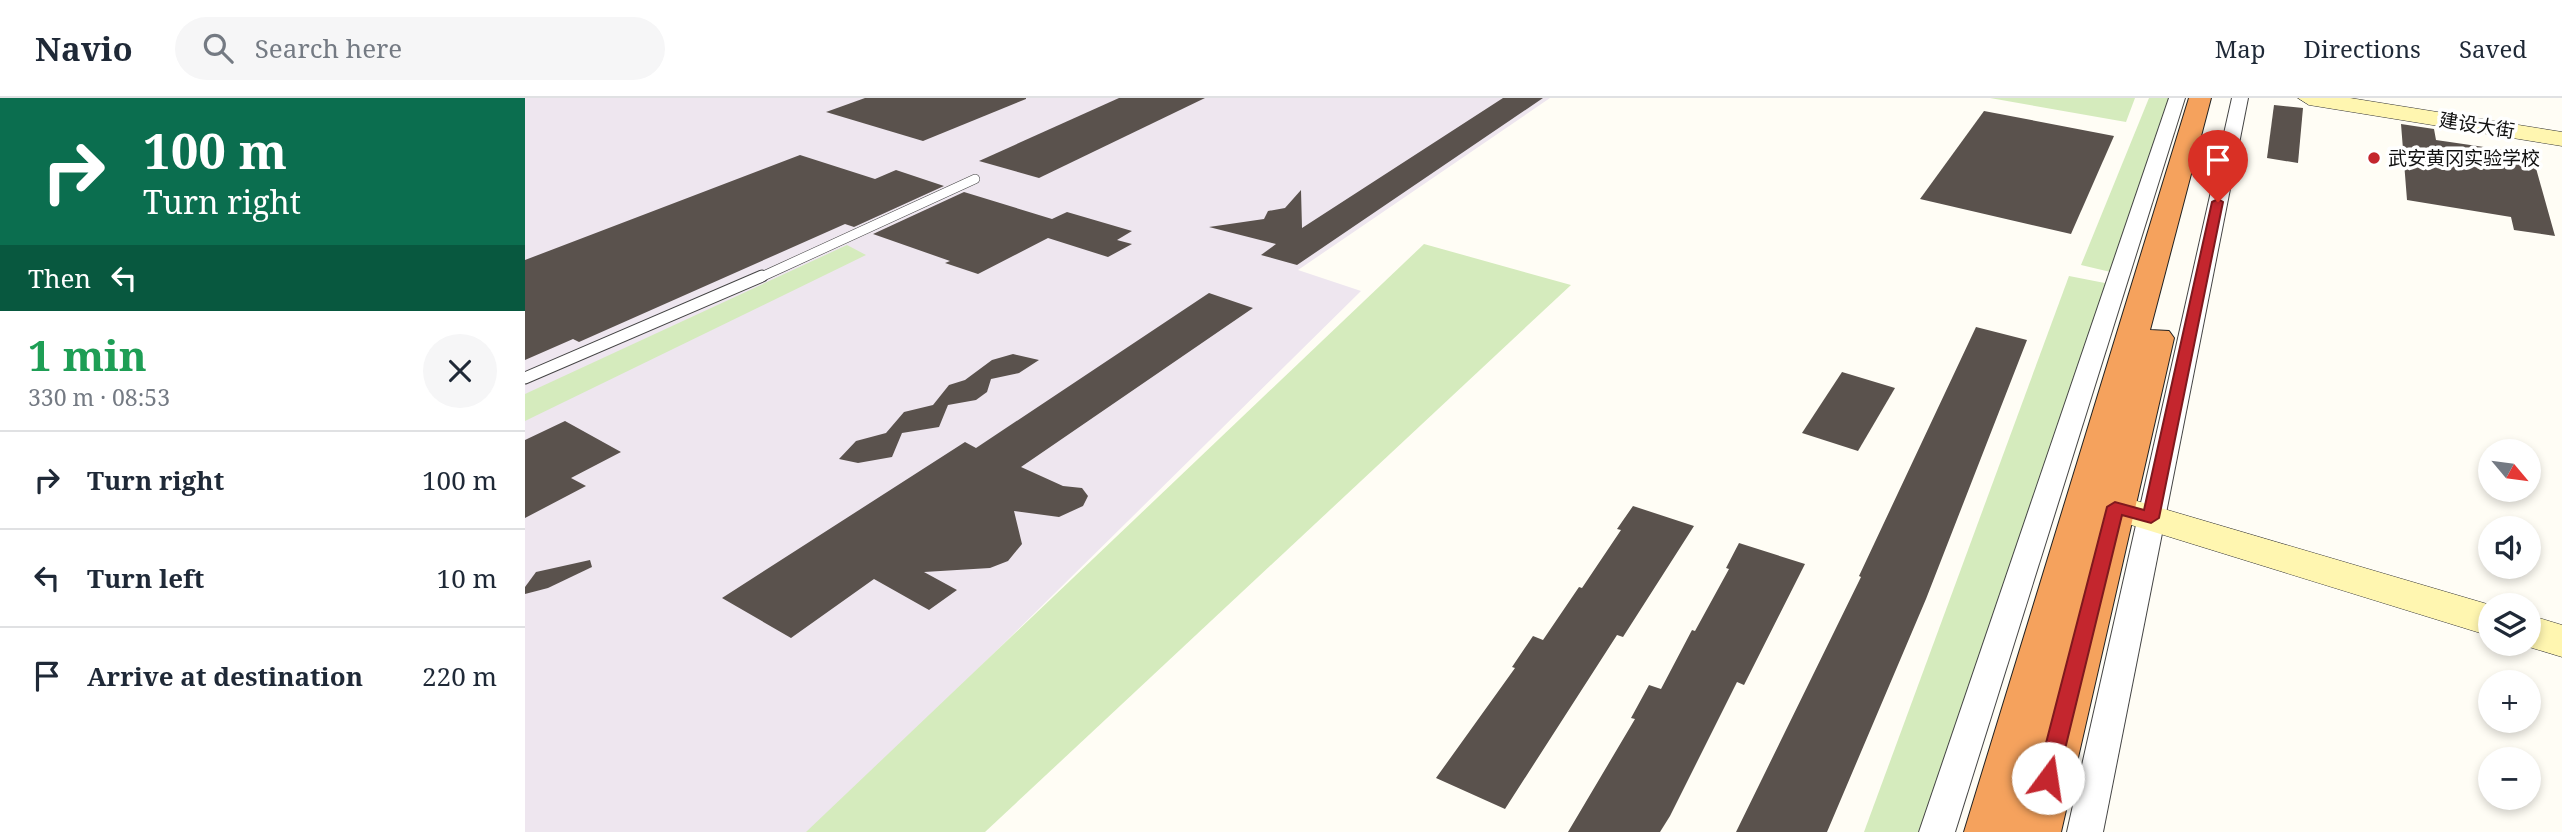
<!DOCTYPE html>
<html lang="en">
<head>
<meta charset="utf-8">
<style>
  :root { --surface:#fff; --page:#f6f6f7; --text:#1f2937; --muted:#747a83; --line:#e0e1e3 }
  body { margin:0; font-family:"Noto Serif","Noto Sans SC",serif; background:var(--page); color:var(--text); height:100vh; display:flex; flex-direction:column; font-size:26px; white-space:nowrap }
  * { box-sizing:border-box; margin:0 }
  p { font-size:23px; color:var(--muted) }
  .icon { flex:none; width:38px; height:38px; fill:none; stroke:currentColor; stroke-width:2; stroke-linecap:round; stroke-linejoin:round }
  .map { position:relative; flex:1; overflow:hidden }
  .details { display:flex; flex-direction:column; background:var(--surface); width:525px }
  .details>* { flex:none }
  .banner { background:#0b6e4f; color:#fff; overflow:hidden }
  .needle { width:46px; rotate:119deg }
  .fabs { position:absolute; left:1953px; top:341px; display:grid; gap:14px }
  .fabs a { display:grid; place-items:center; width:63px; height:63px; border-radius:50%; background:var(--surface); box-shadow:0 4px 10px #0003; font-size:35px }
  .pin { position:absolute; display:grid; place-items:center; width:60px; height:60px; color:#fff; margin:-72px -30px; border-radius:50% 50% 50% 0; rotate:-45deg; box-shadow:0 0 7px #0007 }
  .pin .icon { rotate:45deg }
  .me { position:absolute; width:77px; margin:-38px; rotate:14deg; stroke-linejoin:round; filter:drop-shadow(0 0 5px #0008) }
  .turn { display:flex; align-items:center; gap:24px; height:147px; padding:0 28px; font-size:32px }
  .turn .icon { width:91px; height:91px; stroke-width:2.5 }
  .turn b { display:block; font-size:49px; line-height:60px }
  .then { display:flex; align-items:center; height:66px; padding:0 28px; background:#0003; gap:14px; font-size:26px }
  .round { display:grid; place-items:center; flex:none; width:74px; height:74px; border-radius:37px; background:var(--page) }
  .overview { display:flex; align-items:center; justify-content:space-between; height:119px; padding:0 28px }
  h1 { font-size:42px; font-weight:700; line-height:52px; color:#1e9e55 }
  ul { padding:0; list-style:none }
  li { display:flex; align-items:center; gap:21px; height:98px; padding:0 28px; border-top:2px solid var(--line) }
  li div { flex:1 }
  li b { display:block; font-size:26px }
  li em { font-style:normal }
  header { display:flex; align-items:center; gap:42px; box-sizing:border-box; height:98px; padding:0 35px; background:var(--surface); border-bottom:2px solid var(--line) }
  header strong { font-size:33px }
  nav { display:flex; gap:38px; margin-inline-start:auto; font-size:24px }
  .search { width:490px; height:63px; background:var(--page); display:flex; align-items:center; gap:18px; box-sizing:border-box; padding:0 24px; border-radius:38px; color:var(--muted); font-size:26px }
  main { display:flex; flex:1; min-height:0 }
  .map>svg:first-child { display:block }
</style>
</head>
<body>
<header>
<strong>Navio</strong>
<div class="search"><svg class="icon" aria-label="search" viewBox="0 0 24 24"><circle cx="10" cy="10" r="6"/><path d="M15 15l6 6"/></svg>Search here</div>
<nav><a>Map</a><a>Directions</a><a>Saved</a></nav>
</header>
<main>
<section class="details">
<div class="banner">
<div class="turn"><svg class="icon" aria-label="right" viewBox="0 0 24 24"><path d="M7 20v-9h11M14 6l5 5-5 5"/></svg><div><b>100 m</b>Turn right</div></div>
<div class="then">Then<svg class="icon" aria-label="left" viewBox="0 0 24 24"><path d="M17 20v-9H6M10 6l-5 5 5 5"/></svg></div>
</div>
<div class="overview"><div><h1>1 min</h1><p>330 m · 08:53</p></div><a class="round"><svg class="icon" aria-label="close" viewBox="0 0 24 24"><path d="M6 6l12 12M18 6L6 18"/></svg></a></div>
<ul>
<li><svg class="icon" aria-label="right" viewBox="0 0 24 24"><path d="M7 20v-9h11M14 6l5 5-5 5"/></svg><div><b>Turn right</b></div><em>100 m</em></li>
<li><svg class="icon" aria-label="left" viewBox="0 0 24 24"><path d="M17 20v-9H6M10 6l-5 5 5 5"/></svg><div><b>Turn left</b></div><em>10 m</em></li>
<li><svg class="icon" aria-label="arrive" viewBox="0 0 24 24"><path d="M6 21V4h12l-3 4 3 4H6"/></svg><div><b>Arrive at destination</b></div><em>220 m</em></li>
</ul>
</section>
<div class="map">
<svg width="2037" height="734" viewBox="0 0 2037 734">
  <rect width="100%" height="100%" fill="#fffdf5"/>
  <path fill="#eee6ef" d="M0,0H1025L773,172L836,193L288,734H0Z"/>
  <g fill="#d5ebbd">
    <path d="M1465,0H1610L1601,24Z"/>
    <path d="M1624,0H1652L1594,176L1556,167Z"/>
    <path d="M899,146L1046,187L460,734H281Z"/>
    <path d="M322,147L341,157L0,323V296Z"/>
    <path d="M1544,178L1590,187L1413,734H1339Z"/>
  </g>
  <g fill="#5a524d">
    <path d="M340,0H501V1L398,43L301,14Z"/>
    <path d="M594,0H680L514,80L454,63Z"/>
    <path d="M978,0H1018L772,167L736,157L751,146L684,129L739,121L743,113L760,110L776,92L777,130Z"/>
    <path d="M1749,7L1778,10L1773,65L1742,60Z"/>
    <path d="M1459,13L1589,38L1546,136L1395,101Z"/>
    <path d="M1876,26L1909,31L1911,42L2007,56L2030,138L1989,132L1986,119L1882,102Z"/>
    <path d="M275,57L350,81L371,72L419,88L329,129L320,126L54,244L48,241L0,262V162Z"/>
    <path d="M439,94L527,121L542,114L607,133L592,142L607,146L583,159L523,140L453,176L420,165L425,163L348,136Z"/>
    <path d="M684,195L728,210L496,369L538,388L557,390L563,398L558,408L534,419L489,413L497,446L483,463L465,470L399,474L432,492L404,512L349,481L266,540L197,500L440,344L451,350Z"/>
    <path d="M1451,229L1502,242L1401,501L1302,734H1211L1336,479L1334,478Z"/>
    <path d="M488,256L514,262L494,275L466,281L462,294L451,302L423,307L414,329L377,335L367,359L333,365L314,361L331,343L361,335L379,314L408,307L424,287L440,282L467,262Z"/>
    <path d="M1317,274L1370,290L1333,353L1277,335Z"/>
    <path d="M40,323L96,354L46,380L61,388L0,420V342Z"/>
    <path d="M1108,408L1169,428L1098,539L1092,537L980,711L911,680L990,570L987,569L1008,538L1018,542L1054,489L1057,490L1096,432L1092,431Z"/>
    <path d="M1214,445L1280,466L1219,587L1212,584L1145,718L1135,734H1043L1110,621L1106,620L1124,587L1136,591L1167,532L1170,533L1204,471L1201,470Z"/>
    <path d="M65,462L67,469L23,490L0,496V489L11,474Z"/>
  </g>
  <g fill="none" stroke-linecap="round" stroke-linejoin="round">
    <g stroke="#444" stroke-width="10">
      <path id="lane-far1" d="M234,180L450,81"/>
    </g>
    <g stroke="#444" stroke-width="13">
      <path id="lane" d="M0,280L237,178"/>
    </g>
    <g stroke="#444" stroke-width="2">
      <g id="street">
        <path d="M1644,0H1660L1430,734H1394Z"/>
        <path d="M1707,0H1723L1578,734H1542Z"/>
      </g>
    </g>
    <g stroke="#333" stroke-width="1">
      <g id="secondary">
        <path d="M1773,0H1825L2037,34V48L1784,7Z"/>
        <path d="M1561,388L1969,508H1965V538L1548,409L1542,400L1548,391Z"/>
        <path d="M2004,517L2037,527V559L1994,546H2004Z"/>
      </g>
    </g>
    <g stroke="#222" stroke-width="2">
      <path id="highway" d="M1664,0H1686L1625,232L1644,233L1649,240L1536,734H1439Z"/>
    </g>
    <use href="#lane-far1" stroke="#fff" stroke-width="9"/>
    <use href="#lane" stroke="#fff" stroke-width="11"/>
    <use href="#street" fill="#fff" fill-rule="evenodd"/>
    <use href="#secondary" fill="#fff6b0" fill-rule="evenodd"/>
    <use href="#highway" fill="#f5a25d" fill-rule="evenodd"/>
  </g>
  <path fill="#c4262e" stroke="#7f191e" stroke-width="2" d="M1693,101L1698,104L1634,420L1626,425L1597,417L1533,680L1530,686L1523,689L1515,686L1512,680L1582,409L1590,404L1619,412L1687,104Z"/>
  <circle fill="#c4262e" stroke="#fff" stroke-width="2.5" cx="1849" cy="60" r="7"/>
  <g text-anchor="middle" stroke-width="7" stroke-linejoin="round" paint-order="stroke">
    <g font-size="19" fill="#111" stroke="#fff">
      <text transform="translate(1952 27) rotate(9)" y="7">建设大街</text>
    </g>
    <g font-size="19" fill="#111" stroke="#fff" text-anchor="start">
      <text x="1863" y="67">武安黄冈实验学校</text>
    </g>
  </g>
</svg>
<div class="fabs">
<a><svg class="needle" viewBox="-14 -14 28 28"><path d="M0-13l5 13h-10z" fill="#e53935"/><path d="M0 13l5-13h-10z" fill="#747a83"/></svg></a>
<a><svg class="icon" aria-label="sound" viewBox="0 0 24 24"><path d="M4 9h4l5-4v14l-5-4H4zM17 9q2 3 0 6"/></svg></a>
<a><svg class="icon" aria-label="layers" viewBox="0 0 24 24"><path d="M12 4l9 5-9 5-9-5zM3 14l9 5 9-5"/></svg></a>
<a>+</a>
<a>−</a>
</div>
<div class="pin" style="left:1693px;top:104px;background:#d93025"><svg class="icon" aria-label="arrive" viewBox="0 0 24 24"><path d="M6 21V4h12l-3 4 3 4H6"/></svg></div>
<svg class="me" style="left:1523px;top:680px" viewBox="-20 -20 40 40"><circle r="19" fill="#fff"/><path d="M0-13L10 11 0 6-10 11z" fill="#c4262e"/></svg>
</div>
</main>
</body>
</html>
